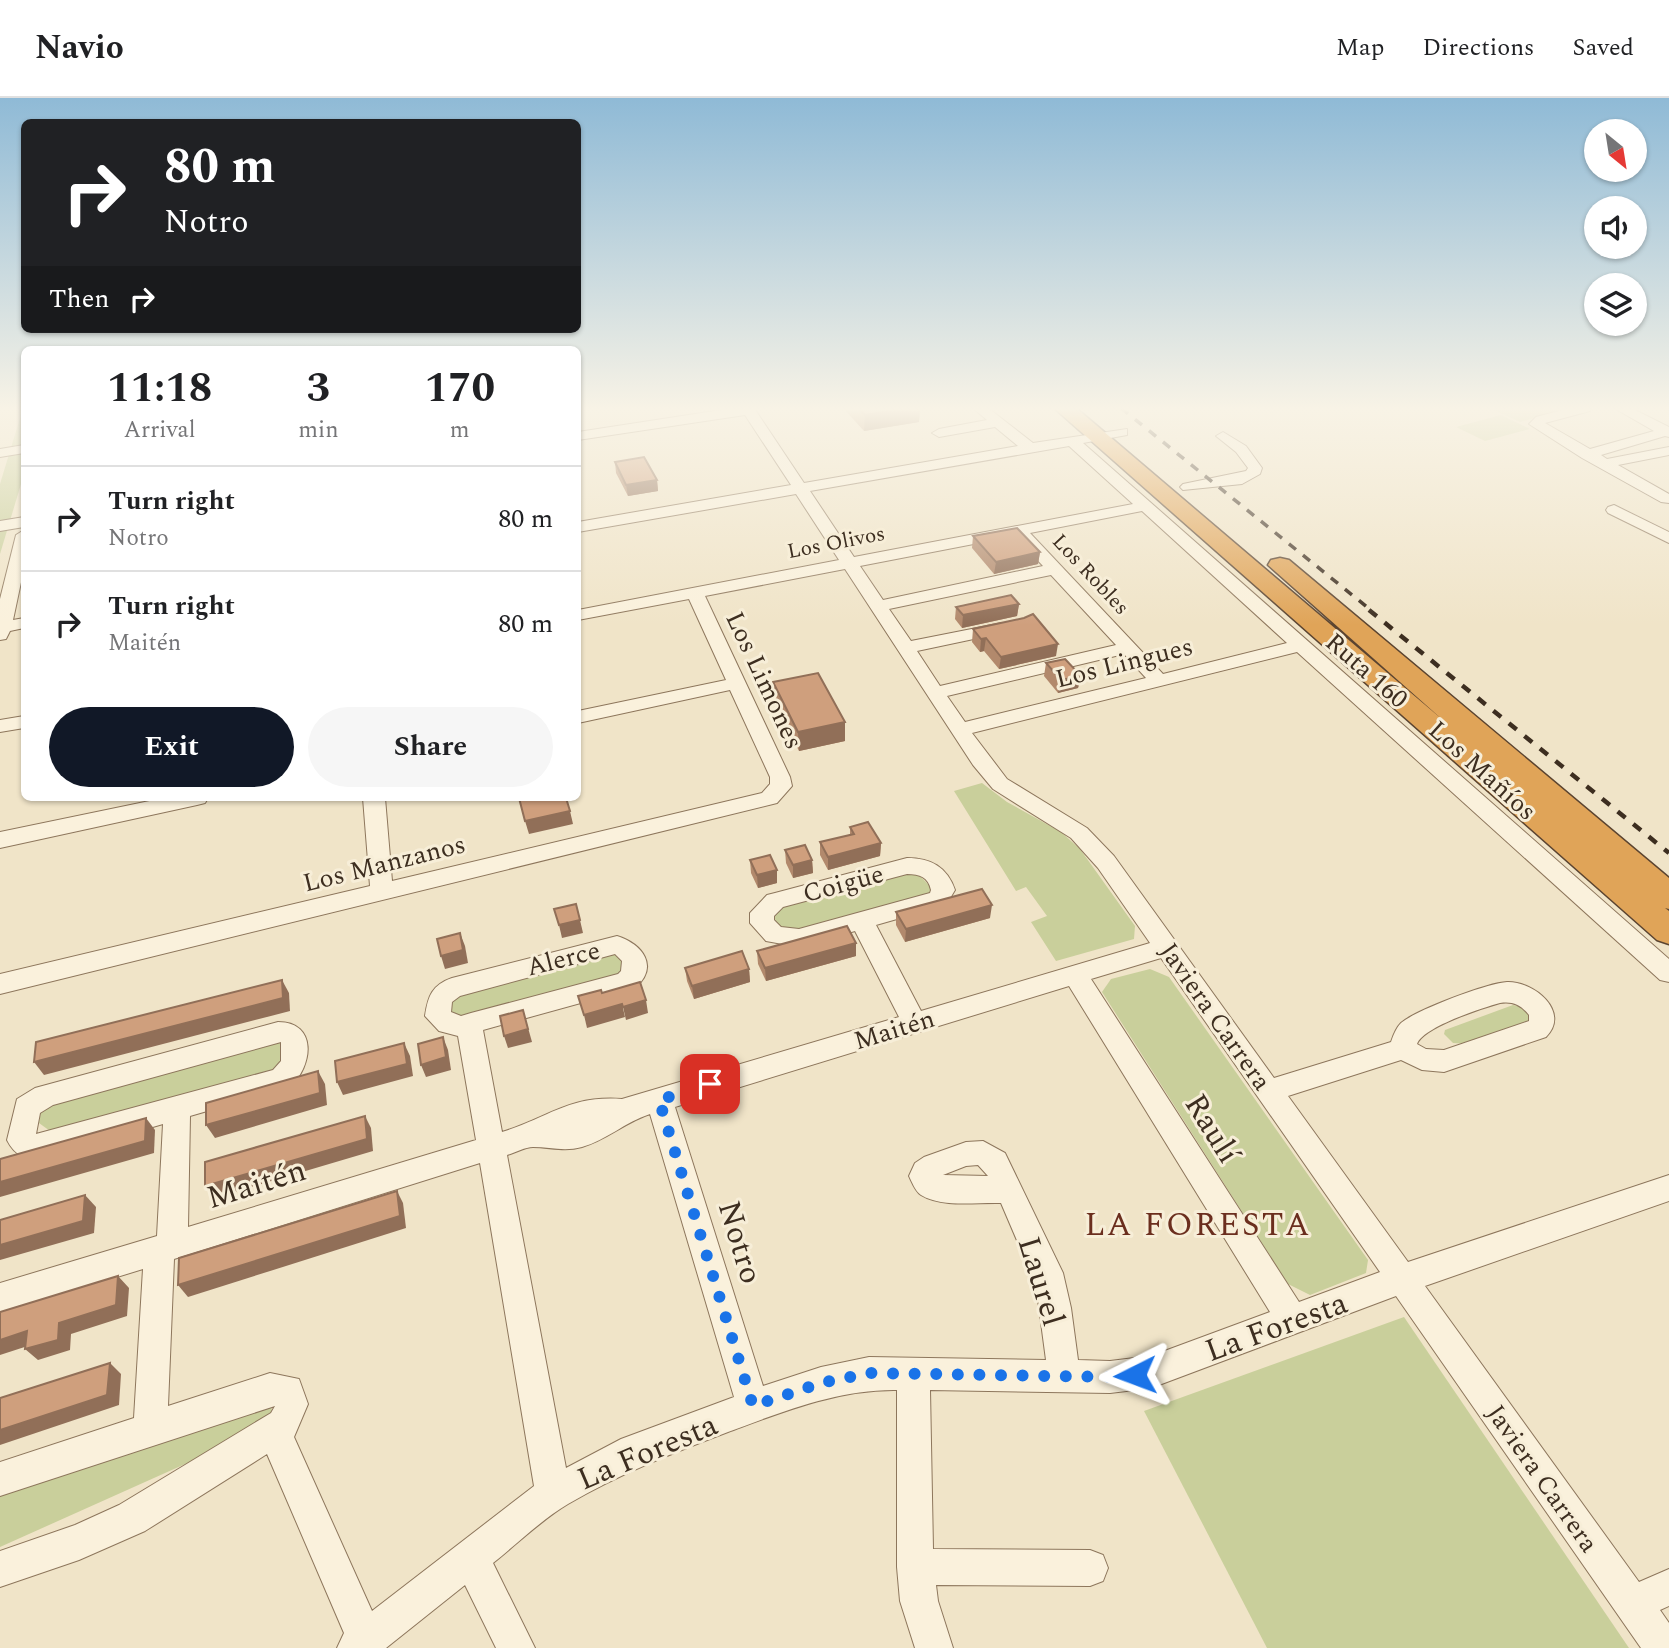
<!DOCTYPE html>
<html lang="en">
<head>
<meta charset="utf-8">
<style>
  :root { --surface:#fff; --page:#f6f6f6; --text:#202124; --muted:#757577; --line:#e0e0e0; --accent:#111827 }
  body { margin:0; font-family:Spectral,serif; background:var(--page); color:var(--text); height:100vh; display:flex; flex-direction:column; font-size:26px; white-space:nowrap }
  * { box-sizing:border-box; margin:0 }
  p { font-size:23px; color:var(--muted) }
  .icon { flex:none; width:38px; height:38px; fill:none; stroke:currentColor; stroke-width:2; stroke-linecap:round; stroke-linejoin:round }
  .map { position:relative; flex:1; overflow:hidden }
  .sheet { position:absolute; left:21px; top:248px; width:560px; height:455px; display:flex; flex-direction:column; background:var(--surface); border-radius:10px; box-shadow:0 2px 5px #0004 }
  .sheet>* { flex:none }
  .hud { position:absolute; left:21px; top:21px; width:560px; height:214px; border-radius:10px; box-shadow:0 2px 5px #0004; background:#202124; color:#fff; overflow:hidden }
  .needle { width:46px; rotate:150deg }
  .fabs { position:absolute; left:1584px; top:21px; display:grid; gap:14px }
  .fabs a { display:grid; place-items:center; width:63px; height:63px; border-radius:50%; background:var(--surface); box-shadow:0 2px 5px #0004; font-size:35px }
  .pin { position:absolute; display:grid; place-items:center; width:60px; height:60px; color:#fff; margin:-30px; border-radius:14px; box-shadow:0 4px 10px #0006 }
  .me { position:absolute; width:77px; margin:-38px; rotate:267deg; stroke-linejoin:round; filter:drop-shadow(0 0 5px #0008) }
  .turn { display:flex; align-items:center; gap:24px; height:147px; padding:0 28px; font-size:32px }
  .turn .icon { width:91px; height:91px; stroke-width:2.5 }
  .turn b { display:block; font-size:49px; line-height:60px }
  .then { display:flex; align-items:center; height:66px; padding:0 28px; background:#0003; gap:14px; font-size:26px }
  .eta { display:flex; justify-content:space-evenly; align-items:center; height:119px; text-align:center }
  .eta b { font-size:42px; font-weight:700; line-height:49px }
  .cta { display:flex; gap:14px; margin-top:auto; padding:14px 28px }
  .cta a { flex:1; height:80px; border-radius:42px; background:var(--accent); color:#fff; font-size:28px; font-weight:700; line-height:80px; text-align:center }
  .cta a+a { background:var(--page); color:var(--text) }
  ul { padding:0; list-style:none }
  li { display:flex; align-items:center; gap:21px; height:105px; padding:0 28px; border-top:2px solid var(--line) }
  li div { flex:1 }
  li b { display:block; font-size:26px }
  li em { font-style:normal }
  header { display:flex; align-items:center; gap:42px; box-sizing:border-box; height:98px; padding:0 35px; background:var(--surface); border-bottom:2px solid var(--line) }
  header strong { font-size:33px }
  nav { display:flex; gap:38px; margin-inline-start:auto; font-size:24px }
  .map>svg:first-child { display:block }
</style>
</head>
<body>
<header>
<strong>Navio</strong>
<nav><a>Map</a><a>Directions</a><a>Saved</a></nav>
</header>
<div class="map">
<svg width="1669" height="1550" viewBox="0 0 1669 1550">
  <rect width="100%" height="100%" fill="#f0e4c8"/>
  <g fill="#c9cf9b">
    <path d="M23,310L24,376L0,456V386Z"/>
    <path d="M1502,310H1570L1520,324L1494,312Z"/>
    <path d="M1501,317L1530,331L1485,343L1456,329Z"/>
    <path d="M982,685L1007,704L1061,734L1080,751L1135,828L1134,841L1056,863L1031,824L1047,818L1026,789L1016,793L954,693Z"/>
    <path d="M909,776H918L930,788V794L924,800L786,835L770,825L773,815L784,808Z"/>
    <path d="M611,855L625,861L627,871L619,879L454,923L446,906L477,889Z"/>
    <path d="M1150,871L1169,879L1368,1162L1366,1175L1310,1197L1288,1186L1102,894L1111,881Z"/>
    <path d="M1513,907L1527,910L1533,924L1469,946L1453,945L1444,936L1445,932Z"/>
    <path d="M278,943L287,945L282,972L50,1033L39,1025L41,1013L60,1002Z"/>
    <path d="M1404,1219L1629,1550H1267L1144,1313Z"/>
    <path d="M272,1306L271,1320L261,1332L0,1449V1390Z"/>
  </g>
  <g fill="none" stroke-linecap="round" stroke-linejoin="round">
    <g stroke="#8d765c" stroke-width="2">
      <g id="minor">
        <path d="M734,310H754L804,385L1018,348L995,329L939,339L932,335L939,331L987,322L973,310H988L1033,345L1127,331V337L1083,345L1669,861V884L1660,882L1297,554L972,635L1007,681L1087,730L1114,758L1274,980L1391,944C1393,938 1396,930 1401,925C1416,912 1488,885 1507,884C1534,883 1571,914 1546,939L1444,974L1422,972L1401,962L1288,998L1408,1164L1669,1077V1103L1425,1188L1639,1484L1669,1471V1508L1660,1512L1669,1525V1550H1641L1396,1198L1151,1290L1110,1295L930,1292L933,1451L1090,1452L1103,1457L1108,1470L1103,1483L1090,1488L936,1487L938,1503L953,1550H915L900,1503L897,1469V1292C838,1291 782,1314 728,1334C673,1355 619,1376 568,1406C541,1422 517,1446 493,1465L535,1550H496L465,1487L386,1550H337L344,1535L267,1356L145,1433L79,1462L0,1489V1453L75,1427L119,1407L271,1315L275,1308L0,1398V1364L134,1320L143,1171L0,1215V1185L157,1138L163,1026L46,1060C27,1061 16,1060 7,1042L17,1001L35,990L278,924C318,924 313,968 290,989L190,1018L188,1129L476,1042L458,938L439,933L425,918C428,898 432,887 452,880L617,838C642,846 660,868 635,890L483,932L502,1034C548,1020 569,997 622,1001L899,919L855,833L799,849L766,843L750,825V815L767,797L775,795L907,760C931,760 947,769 955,792L946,807L876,827L921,913L1150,845L1098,770L1071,740L993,691L973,667L845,471L705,498L790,679L792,688L777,705L0,896V876L370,788L363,700H385L392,783L762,695L770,686V679L730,592L578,625V613L726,582L689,501L578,522V512L839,462L796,396L578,434V424L791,387L745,317L578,342V334ZM1069,348L1133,406L854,459L810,393ZM1142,413L1287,545L1163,576L1030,435ZM1015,438L1043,468L883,502L860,468ZM1051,477L1116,547L940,588L917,553L1002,535L1011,530L1002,525L911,543L889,511ZM1124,556L1146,580L965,624L947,598ZM907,776C920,776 928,779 931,792L930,795L799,831L781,829L774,822V818L783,809ZM615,856L622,863L621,873L618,876L471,915L461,918L451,914L452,904L460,898ZM1161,860L1380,1174L1299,1204L1091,881ZM1069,888L1270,1214L1151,1258L1110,1263L1078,1262L1071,1210L1063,1175L1005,1055L983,1043L966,1044L924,1059L915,1065L909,1078C912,1084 915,1093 921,1097C942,1110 977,1104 1001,1105L1036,1187L1046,1262L869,1259L821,1269L763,1288L675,1009ZM1500,905C1513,903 1521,907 1529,917V923L1444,952L1426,951L1417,946C1423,929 1482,910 1500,905ZM281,944V963L273,972L36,1036L40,1015L53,1007ZM650,1016L734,1299L621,1341L566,1370L507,1057C515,1055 525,1049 533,1049C550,1049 564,1054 582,1049C607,1042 625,1024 650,1016ZM480,1065L534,1388L372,1513L294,1339L308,1306L299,1281L270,1275L168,1308L174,1161ZM978,1067L988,1078L943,1077L966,1068Z"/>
        <path d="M1570,310H1592L1590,313L1545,325L1590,351L1654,333L1614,310H1631L1669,329V339L1665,338L1601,357L1607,361L1669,349V357L1618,367L1669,396V405L1661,404L1582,360L1529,326L1536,319Z"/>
        <path d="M1223,334L1246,348L1262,370L1260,376L1242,386L1183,392L1180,389L1183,386L1246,373L1248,370L1236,354L1216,338Z"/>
        <path d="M24,347V355L0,359V351Z"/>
        <path d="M1614,407L1669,434V445L1608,415L1606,412L1608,409Z"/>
        <path d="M24,419V429L0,433V423Z"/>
        <path d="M24,432V470L13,522L24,520V530L10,533L6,541L0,542V501L16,437Z"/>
        <path d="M24,618V630L0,634V622Z"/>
        <path d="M164,700H208L205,705L197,707L0,750V734Z"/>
      </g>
    </g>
    <g stroke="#5b4430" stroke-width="3">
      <path id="highway" d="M1054,310H1076L1444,623L1268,467L1271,462L1280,460L1289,462L1669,780V811L1665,810L1669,813V846L1657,842Z"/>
    </g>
    <use href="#minor" fill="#faf1dc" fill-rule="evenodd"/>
    <use href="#highway" fill="#e0a458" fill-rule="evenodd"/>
    <path stroke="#3d2e20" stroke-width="3.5" stroke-dasharray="9 9" stroke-linecap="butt" d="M1121,310L1372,513"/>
    <path stroke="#3d2e20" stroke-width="4.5" stroke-dasharray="10 10" stroke-linecap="butt" d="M1369,512L1669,755"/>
  </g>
  <g fill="#b2896c">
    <path d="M843,310H920L919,324L864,333Z"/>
    <path d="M615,364L657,382L658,393L628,398L616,375Z"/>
    <path d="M973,438L1040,454L1038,466L994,476L972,450Z"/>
    <path d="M1019,506L1017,518L962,530L955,521L956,509Z"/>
    <path d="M973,531L1056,558L999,571L984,553L980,554L972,544Z"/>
    <path d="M1046,565L1081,578L1078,590L1058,595L1044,578Z"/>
    <path d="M773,584L845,643L799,653L774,603Z"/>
    <path d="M850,729L881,745L880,758L828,772L820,757V744L850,737Z"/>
    <path d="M785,752L812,762L813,775L793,780L786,765Z"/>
    <path d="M750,762L777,785L758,790L751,775Z"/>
    <path d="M896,814L990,820L905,844L896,827Z"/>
    <path d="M757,853L856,858L766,883L758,866Z"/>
    <path d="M685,870L749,871L750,884L694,901L687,883Z"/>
  </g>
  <g fill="#916f58">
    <path d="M907,310H920L919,324L864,333L865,317Z"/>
    <path d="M657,382L658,393L628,398L626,387Z"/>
    <path d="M1040,454L1038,466L994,476L996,464Z"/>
    <path d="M1019,506L1017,518L962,530L963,517Z"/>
    <path d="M986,540L984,553L980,554L981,541Z"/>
    <path d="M1058,546L1056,558L999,571L1001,559Z"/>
    <path d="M1081,578L1078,590L1058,595L1061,582Z"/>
    <path d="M845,624V643L799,653L798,634Z"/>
    <path d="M570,713L573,726L529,736L525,723Z"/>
    <path d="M881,745L880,758L828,772V759Z"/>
    <path d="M812,762L813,775L793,780V767Z"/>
    <path d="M777,772V785L758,790L757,777Z"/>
    <path d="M992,807L990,820L905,844L906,831Z"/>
    <path d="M580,822L583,835L562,840L559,827Z"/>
    <path d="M460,835L465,848L468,865L445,871L441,858Z"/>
    <path d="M856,845V858L766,883L765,870Z"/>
    <path d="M749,871L750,884L694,901L692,888Z"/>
    <path d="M282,882L289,895L290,913L44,977L34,964Z"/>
    <path d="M646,902L648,915L626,922L623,909Z"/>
    <path d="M622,906L625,919L587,930L584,917Z"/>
    <path d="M523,912L532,944L508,950L504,938Z"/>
    <path d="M443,939L448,952L451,972L426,979L421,967Z"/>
    <path d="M404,945L410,958L413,978L343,997L337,984Z"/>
    <path d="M318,973L325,986L327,1007L215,1040L206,1027Z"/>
    <path d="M365,1018L371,1030L373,1053L214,1100L205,1088Z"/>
    <path d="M146,1020L155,1032L154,1055L0,1099V1084Z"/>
    <path d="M397,1093L403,1105L406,1130L188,1199L178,1187Z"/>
    <path d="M85,1097L96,1109L94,1135L0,1162V1147Z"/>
    <path d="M118,1178L129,1190L127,1218L71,1236L70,1252L38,1262L25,1251Z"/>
    <path d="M27,1233L40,1244L0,1257V1242Z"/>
    <path d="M110,1265L121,1276L119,1307L0,1347V1332Z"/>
  </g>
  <g fill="#cf9f7d" stroke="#916f58" stroke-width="2">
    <path d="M858,310H907L865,317Z"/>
    <path d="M644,359L657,382L626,387L615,364Z"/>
    <path d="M1017,430L1040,454L996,464L973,438Z"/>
    <path d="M1011,497L1019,506L963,517L956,509Z"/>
    <path d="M1033,516L1058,546L1001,559L986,540L981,541L973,531L1024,520Z"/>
    <path d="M1065,561L1081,578L1061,582L1046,565Z"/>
    <path d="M818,575L845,624L798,634L773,584Z"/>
    <path d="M519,700H566L570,713L525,723Z"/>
    <path d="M868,724L881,745L828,759L820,744L854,736L850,729Z"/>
    <path d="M805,747L812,762L793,767L785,752Z"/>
    <path d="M770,757L777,772L757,777L750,762Z"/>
    <path d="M982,791L992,807L906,831L896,814Z"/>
    <path d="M576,806L580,822L559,827L554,811Z"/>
    <path d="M847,828L856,845L765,870L757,853Z"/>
    <path d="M460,835L463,852L441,858L437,841Z"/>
    <path d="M742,853L749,871L692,888L685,870Z"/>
    <path d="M282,882L283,900L34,964L36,944Z"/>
    <path d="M640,884L646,902L623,909L622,906L584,917L578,898L601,892L602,895Z"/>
    <path d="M523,912L528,931L504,938L500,918Z"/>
    <path d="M443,939L446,959L421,967L418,946Z"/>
    <path d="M404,945L407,966L337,984L335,963Z"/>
    <path d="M318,973L320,995L206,1027V1005Z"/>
    <path d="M365,1018L367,1041L205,1088V1064Z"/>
    <path d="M146,1020L145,1043L0,1084V1061Z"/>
    <path d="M397,1093L400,1118L178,1187L179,1160Z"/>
    <path d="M85,1097L83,1123L0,1147V1122Z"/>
    <path d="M118,1178L116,1207L59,1225L58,1242L25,1251L27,1233L0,1242V1214Z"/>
    <path d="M110,1265L107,1297L0,1332V1300Z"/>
  </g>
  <linearGradient id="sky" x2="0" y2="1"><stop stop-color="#8fbad6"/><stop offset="0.59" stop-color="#f8f3e6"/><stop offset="1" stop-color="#f8f3e6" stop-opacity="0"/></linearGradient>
  <rect width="1669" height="527" fill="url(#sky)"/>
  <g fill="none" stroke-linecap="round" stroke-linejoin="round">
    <path stroke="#1a73e8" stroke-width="12" stroke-dasharray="0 21.6" d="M710,986L659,1002L753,1308L821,1285L869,1275L1110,1279L1135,1277"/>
  </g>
  <g text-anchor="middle" stroke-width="6" stroke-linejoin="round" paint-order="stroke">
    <g font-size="21" fill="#3d2e20" stroke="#f7eed8">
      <text transform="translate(836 444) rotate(-11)" y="7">Los Olivos</text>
      <text transform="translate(1091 476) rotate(47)" y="7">Los Robles</text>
    </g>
    <g font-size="26" fill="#3d2e20" stroke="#f7eed8">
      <text transform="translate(1124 564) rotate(-14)" y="9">Los Lingues</text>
      <text transform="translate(1367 572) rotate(41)" y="9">Ruta 160</text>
      <text transform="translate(765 582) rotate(65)" y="9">Los Limones</text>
      <text transform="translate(1483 672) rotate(42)" y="9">Los Mañíos</text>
      <text transform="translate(384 765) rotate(-14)" y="9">Los Manzanos</text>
      <text transform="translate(843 785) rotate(-15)" y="9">Coigüe</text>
      <text transform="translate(563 860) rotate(-14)" y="9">Alerce</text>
      <text transform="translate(1216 918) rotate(55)" y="9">Javiera Carrera</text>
      <text transform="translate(894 931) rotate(-17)" y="9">Maitén</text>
      <text transform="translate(1543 1380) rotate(55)" y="9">Javiera Carrera</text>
    </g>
    <g font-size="32" fill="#3d2e20" stroke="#f7eed8">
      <text transform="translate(1213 1030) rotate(58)" y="11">Raulí</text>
      <text transform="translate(256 1085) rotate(-17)" y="11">Maitén</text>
      <text transform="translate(741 1144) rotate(73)" y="11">Notro</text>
      <text transform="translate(1042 1183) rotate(73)" y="11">Laurel</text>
      <text transform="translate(1276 1228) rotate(-20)" y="11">La Foresta</text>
      <text transform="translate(647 1353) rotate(-23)" y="11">La Foresta</text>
    </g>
    <g font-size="33" letter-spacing="2" fill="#6b2e1e" stroke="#f7eed8">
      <text x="1198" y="1137">LA FORESTA</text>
    </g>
  </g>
</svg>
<div class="fabs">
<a><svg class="needle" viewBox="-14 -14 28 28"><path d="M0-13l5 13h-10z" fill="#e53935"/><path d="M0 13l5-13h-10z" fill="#757577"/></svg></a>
<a><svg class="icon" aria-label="sound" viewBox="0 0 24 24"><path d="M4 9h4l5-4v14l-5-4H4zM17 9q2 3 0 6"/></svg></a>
<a><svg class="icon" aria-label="layers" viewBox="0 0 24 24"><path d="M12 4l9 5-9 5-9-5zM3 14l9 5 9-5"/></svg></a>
</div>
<div class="pin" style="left:710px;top:986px;background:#d93025"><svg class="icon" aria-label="arrive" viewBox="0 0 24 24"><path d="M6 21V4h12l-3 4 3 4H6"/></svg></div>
<svg class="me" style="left:1135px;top:1277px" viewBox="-20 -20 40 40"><path d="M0-17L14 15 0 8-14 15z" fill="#1a73e8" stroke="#fff" stroke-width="4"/></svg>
<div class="hud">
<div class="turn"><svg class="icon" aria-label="right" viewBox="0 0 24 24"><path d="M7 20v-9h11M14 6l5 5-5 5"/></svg><div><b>80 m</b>Notro</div></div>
<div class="then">Then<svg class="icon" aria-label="right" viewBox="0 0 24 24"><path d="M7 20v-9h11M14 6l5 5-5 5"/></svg></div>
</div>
<section class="sheet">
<div class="eta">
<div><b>11:18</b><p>Arrival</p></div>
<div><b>3</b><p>min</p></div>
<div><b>170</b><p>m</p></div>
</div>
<ul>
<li><svg class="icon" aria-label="right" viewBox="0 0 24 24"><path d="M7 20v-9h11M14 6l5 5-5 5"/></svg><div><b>Turn right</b><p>Notro</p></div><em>80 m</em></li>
<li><svg class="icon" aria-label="right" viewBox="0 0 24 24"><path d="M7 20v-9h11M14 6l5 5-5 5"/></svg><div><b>Turn right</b><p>Maitén</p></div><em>80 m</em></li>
</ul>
<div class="cta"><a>Exit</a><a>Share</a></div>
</section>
</div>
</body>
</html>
